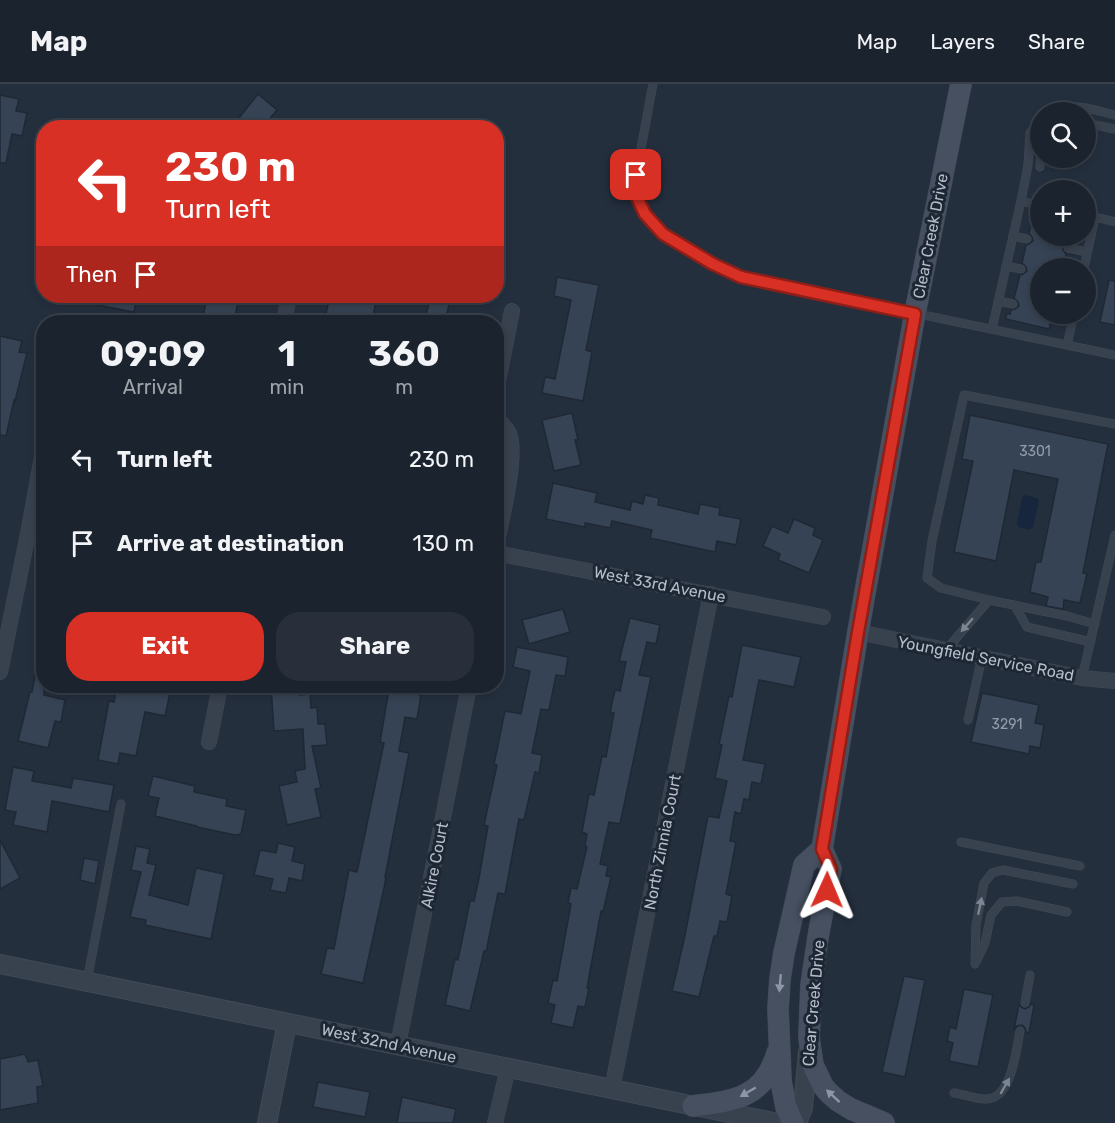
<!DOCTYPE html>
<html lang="en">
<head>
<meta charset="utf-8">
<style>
  :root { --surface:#1b232e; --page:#282f3a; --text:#f1f3f6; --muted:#a0a4aa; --line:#39404a; --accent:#d93025 }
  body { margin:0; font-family:Rubik,sans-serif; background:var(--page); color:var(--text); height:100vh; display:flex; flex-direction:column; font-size:22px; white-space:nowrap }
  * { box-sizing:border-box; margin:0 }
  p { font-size:20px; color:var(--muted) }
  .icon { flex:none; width:33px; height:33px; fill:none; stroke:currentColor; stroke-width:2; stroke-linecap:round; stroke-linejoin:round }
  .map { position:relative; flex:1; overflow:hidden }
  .side { position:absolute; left:36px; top:231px; width:468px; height:378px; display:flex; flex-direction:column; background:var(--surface); border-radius:24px; box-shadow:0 3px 9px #0003,0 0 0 2px var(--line) }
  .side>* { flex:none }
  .hud { position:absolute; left:36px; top:36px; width:468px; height:183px; border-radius:24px; box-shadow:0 3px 9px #0003,0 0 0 2px var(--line); background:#d93025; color:#fff; overflow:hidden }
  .tools { position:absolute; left:1030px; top:18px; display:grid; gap:12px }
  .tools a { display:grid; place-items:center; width:66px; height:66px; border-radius:50%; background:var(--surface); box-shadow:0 3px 9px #0003,0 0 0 2px var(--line); font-size:30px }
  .pin { position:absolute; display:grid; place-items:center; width:51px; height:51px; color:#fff; margin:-26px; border-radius:12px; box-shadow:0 3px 9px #0006 }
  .me { position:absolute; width:66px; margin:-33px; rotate:1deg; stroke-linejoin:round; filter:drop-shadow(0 0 4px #0008) }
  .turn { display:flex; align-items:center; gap:21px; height:126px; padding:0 30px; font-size:27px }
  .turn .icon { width:78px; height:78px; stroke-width:2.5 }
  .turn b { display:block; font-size:42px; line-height:51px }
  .then { display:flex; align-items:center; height:57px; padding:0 30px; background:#0003; gap:12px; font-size:22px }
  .eta { display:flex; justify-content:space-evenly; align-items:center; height:102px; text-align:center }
  .eta b { font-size:36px; font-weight:700; line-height:42px }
  .primary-button { display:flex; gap:12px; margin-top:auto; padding:12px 30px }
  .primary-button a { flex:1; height:69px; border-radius:24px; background:var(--accent); color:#fff; font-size:24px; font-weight:700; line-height:69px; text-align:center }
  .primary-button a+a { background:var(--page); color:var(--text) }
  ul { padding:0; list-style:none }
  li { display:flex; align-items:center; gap:18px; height:84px; padding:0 30px }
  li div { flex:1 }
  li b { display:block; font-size:22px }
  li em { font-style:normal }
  header { display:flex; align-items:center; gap:36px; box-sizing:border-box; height:84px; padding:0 30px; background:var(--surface); border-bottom:2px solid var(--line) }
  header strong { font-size:28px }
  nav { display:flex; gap:33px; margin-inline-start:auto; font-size:21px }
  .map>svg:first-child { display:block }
</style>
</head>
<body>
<header>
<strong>Map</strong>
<nav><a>Map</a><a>Layers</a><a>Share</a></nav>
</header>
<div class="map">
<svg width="1115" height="1039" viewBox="0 0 1115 1039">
  <rect width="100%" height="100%" fill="#242f3e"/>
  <path fill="#17263c" d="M1025,411L1037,414L1039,417L1033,443L1030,446L1019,443L1017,440L1022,414Z"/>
  <g fill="#364354" stroke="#1f2835" stroke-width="1.5">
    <path d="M258,10L277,26L262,44H250L239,34Z"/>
    <path d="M0,11L19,15L16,27L27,29L22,52L12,50L6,79H0Z"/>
    <path d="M1034,126L1041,128V152H1070L1069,158L1066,159L1062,162L1063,166L1066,170L1063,184H1041V230H1050L1052,234L1049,245L1006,235V230H1010L1011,226L1015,225L1019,222L1018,218L1014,214L1020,191L1023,190L1027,187L1026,183L1022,179L1026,161L1029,160L1033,157L1032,153L1029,149Z"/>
    <path d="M557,193L599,201L586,266L592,268L583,317L542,309L545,293L555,295L571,216L554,212Z"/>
    <path d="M1109,196L1115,197V241L1100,238Z"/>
    <path d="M83,212H137L134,228L82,218Z"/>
    <path d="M207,212H239L234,238L203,233Z"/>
    <path d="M330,212H377L372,238H324Z"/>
    <path d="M431,212H451L445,238H424Z"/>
    <path d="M0,252L22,257L19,268L27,269L15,317L14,316L6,352L0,351Z"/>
    <path d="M572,329L578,356H575L581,381L554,387L542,336Z"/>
    <path d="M970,331L1108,360L1083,489L1087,490L1080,519L1064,516L1063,525L1046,522L1048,513L1030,508L1036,478H1041L1058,395L1014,386L996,477L954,468L973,377L962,375Z"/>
    <path d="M553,399L597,409L595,418L630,426L632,417L643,420L645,411L659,414L658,421L698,430L700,420L720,424L719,431L741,435L736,461L717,457L715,468L650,454L652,446L612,437L610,444L585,439V443L546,435Z"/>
    <path d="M794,435L815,444L813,451L823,456L809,489L778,476L780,470L763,462L772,442L788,449Z"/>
    <path d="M563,525L570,548L529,560L522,536Z"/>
    <path d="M630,534L660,541L656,560L647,558L639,591L651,593L620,740L609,738L600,780L608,782L606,792L611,793L603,828L601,827L587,904H589L585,923L578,922L573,944L551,939L555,921L548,919L553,896L557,897L571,820L568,819L571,804L577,805L587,763L585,762L587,750L582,748L589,710L594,711L602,672L606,673L614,629L610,628L615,606L620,607L626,578L619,577Z"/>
    <path d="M742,561L801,573L794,603L759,596L743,676L765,680L761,700L752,698L749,716L744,715L741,730L735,728L730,757L736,758L726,810L732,812L727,838L720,837L717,852H714L699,913L672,907L684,856L708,732L719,734L727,697L715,694L722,661L719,660L729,612L732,613Z"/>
    <path d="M517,563L568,573L565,592L556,591L549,626L541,625L532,669L542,671L539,689L535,688L524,736L519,735L505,810L498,809L486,868L484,867L470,927L445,921L455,875L458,876L470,817H474L479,794L488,742L484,741L497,681L494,680L505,627L521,630L530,587L513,583Z"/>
    <path d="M37,581L44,582V611L65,616L61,638L55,637L48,664L18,657L30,608H32Z"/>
    <path d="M117,602H134L170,609L165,632L145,628L136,672L120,669L118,680L98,676L109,617L114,618Z"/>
    <path d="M271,602H299L300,611L310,610L311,624L317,623L318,640H325L327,661L312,662L321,704L315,705L321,733L287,741L279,702L297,698L295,687L305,685L303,645L274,647Z"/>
    <path d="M389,605L421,611L417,635L405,633L399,667L409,669L385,793H386L384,804L363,899L321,890L327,864L334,865L349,786L357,788L384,659L380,658Z"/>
    <path d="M982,609L1039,621L1035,639L1044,641L1040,664L1030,662L1029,670L971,658Z"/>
    <path d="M13,683L34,687L32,697L71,704L73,694L114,701L109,728L52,717L47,748L13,741L16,728L5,726Z"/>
    <path d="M153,692L195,702L194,708L227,715L226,722L246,726L241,750L235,751L197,743V742L155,732L159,714L148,712Z"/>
    <path d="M0,756L20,794L0,805Z"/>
    <path d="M278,759L295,763L292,777L305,780L302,797L289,794L286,809L270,806L273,795L254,791L260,766L276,769Z"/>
    <path d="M136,762L150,765L147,779L156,781L149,811L188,821L196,784L224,790L211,855L145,841L146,836L130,833L141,788L131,786Z"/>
    <path d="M84,774L99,777L95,800L80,796Z"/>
    <path d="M904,892L925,896L905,993L882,988Z"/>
    <path d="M964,905L993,911L978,983L949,977L953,959L947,957L950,943L956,945Z"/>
    <path d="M1019,920L1021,923L1025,925L1029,923L1031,920L1034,921L1029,949L1026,948L1025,944L1022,941L1017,942L1014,946Z"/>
    <path d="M25,970L28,978L38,976L43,1002L37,1003L38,1019L0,1026V975Z"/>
    <path d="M318,998L370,1008L365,1033L313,1023Z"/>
    <path d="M402,1013L456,1025L453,1039H397Z"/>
  </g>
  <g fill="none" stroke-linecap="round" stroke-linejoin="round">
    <g stroke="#414a57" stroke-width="9">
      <g id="service">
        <path d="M653,0C649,20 646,39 642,59C639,75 633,92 636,109C643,150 707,178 741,193L1115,271"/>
        <path d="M1048,28C1073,18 1090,25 1115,31"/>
        <path d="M1086,39L1115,45"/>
        <path d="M1040,83L1041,65"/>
        <path d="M1021,117L1028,81L1030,49L1041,34"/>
        <path d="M1095,133L1115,138"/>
        <path d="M1013,152L1027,155"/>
        <path d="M1068,164L1087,168"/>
        <path d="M1006,182L1021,185"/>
        <path d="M1084,184L1095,133L1086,132"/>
        <path d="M998,217L1013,220"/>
        <path d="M1056,230L1074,233"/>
        <path d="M992,245L1021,117L1041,122"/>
        <path d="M1067,261L1074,230"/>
        <path d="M1015,522L1027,543L1091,558"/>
        <path d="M1095,540L1067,532L989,516L941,504L927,494L932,457L964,311L1115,340"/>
        <path d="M946,566L989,516"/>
        <path d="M1082,594L1115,451"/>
        <path d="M968,636L982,573"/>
        <path d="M961,758L1080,782"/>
        <path d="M977,876L985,859L991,831L1002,818L1017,817L1067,828"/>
        <path d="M975,880L976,841L984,799L992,789L1003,786L1073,800"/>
        <path d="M87,897L121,720"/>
        <path d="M1025,919L1030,891"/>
        <path d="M954,1009C963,1010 978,1016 987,1015C1012,1014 1016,966 1020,947"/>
      </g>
    </g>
    <g stroke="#414a57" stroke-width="16">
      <g id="minor">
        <path d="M284,238L289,212"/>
        <path d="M496,307L512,227"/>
        <path d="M496,335C501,339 506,343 509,349C518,372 501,437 496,463"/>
        <path d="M496,469L823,533"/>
        <path d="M858,548L1082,594L1115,597"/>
        <path d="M0,588L28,450L44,362"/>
        <path d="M209,658L220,602"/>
        <path d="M398,961L469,602"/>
        <path d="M612,1005L711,510"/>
        <path d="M495,1039L508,984"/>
      </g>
    </g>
    <g stroke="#414a57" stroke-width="20">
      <g id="tertiary">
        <path d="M0,880L778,1039"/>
        <path d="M267,1039L287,939"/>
        <path d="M797,1039L803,1024L808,967"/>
      </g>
    </g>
    <g stroke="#414a57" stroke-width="22">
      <g id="secondary">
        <path d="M693,1022C734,1017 764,1014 777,969"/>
        <path d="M793,1039L786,1023L781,997L778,925L780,895L784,869L804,781L822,765"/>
        <path d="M884,1039L851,1025L838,1017L828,1008L823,1002L813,981L809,954L811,901L819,847L831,785L822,765L858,548L915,229L961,0"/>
      </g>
    </g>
    <use href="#service" stroke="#38414e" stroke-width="8"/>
    <use href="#minor" stroke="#38414e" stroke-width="15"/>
    <use href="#tertiary" stroke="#38414e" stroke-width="18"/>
    <use href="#secondary" stroke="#465061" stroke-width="21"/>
  </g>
  <defs><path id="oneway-solid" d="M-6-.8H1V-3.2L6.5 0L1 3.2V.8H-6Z" transform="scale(1.5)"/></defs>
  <g fill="#7c8592">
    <use href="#oneway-solid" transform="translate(967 541) rotate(131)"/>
    <use href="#oneway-solid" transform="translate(980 822) rotate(-78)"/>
    <use href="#oneway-solid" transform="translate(1005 1002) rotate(-60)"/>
  </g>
  <g fill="#8e96a5">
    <use href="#oneway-solid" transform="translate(780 899) rotate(95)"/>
    <use href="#oneway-solid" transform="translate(748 1008) rotate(150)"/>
    <use href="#oneway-solid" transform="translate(833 1012) rotate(-137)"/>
  </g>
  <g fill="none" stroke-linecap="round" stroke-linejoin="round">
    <g stroke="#8d1f18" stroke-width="15">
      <path id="route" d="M636,91V111L645,130L663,150L713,180L741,193L915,230L858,548L822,765L831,785L827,806"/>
    </g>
    <use href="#route" stroke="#d93025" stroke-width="10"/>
  </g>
  <g text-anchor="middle" stroke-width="6" stroke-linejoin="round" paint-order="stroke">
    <g font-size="14" fill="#929caa">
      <text x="1035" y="372">3301</text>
      <text x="1007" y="645">3291</text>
    </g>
    <g font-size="16" fill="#b4bcc9" stroke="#1d2633">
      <text transform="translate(930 152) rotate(-79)" y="6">Clear Creek Drive</text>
      <text transform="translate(660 500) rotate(11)" y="6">West 33rd Avenue</text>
      <text transform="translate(986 574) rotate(11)" y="6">Youngfield Service Road</text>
      <text transform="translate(662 758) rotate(-79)" y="6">North Zinnia Court</text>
      <text transform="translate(434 781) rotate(-79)" y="6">Alkire Court</text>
      <text transform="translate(813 919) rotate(-85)" y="6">Clear Creek Drive</text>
      <text transform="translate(389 959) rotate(12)" y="6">West 32nd Avenue</text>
    </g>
  </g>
</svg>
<div class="tools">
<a><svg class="icon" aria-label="search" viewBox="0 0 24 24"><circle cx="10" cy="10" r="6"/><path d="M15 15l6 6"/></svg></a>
<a>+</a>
<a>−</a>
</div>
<div class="pin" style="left:636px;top:91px;background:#d93025"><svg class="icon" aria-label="arrive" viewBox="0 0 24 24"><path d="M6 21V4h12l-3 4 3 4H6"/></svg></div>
<svg class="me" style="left:827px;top:806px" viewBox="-20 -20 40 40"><path d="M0-17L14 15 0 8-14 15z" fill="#d93025" stroke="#fff" stroke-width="4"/></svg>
<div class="hud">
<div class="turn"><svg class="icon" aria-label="left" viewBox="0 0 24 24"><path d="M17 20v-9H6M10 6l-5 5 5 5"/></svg><div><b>230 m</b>Turn left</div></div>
<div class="then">Then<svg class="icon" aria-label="arrive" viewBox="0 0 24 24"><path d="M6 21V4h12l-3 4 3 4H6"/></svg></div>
</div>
<section class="side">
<div class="eta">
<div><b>09:09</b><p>Arrival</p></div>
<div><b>1</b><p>min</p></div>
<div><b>360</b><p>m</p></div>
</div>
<ul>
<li><svg class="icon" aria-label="left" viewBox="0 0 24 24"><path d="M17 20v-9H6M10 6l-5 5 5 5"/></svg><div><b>Turn left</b></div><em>230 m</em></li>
<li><svg class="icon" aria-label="arrive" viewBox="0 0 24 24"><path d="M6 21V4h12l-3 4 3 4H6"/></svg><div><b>Arrive at destination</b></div><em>130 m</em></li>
</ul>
<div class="primary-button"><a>Exit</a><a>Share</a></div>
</section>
</div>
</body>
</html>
